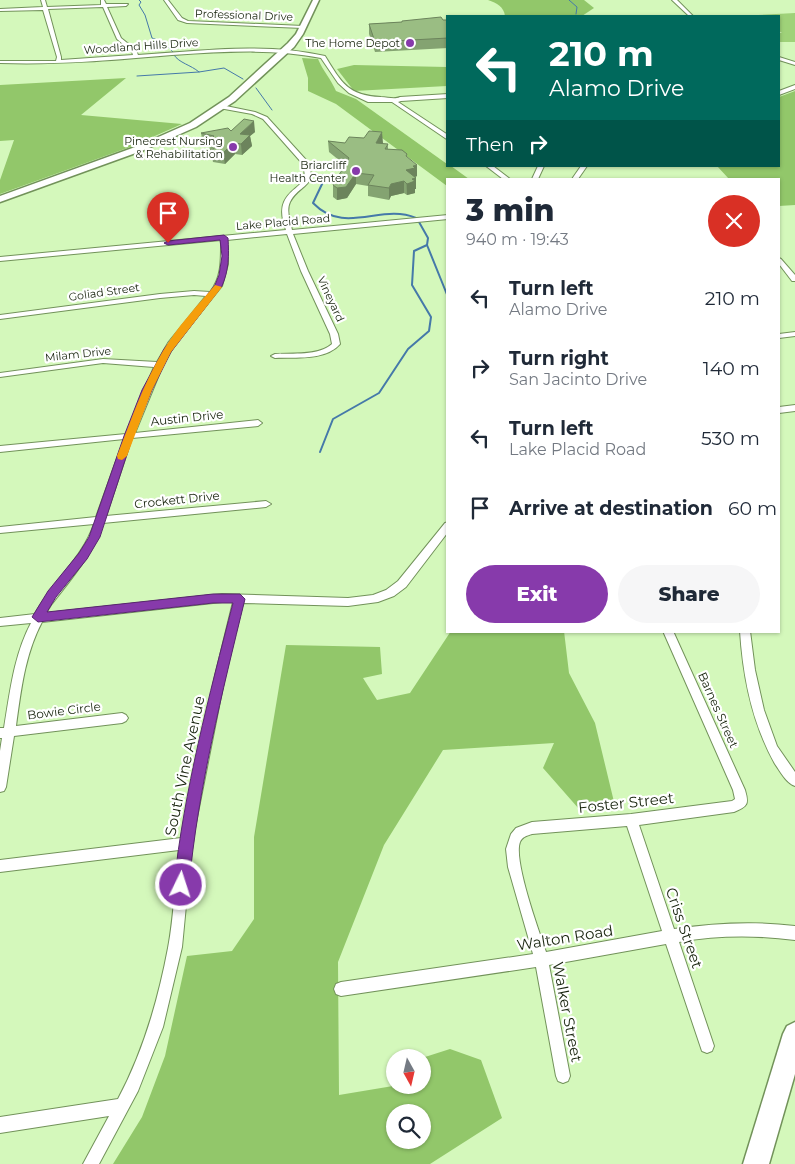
<!DOCTYPE html>
<html lang="en">
<head>
<meta charset="utf-8">
<style>
  :root { --surface:#fff; --page:#f6f6f7; --text:#1f2937; --muted:#747a83; --accent:#873aab }
  body { margin:0; font-family:Montserrat,sans-serif; background:var(--page); color:var(--text); height:100vh; display:flex; flex-direction:column; font-size:19px; white-space:nowrap }
  * { box-sizing:border-box; margin:0 }
  p { font-size:16px; color:var(--muted) }
  .icon { flex:none; width:28px; height:28px; fill:none; stroke:currentColor; stroke-width:2; stroke-linecap:round; stroke-linejoin:round }
  .map { position:relative; flex:1; overflow:hidden }
  .details { position:absolute; left:446px; top:178px; width:334px; height:455px; display:flex; flex-direction:column; background:var(--surface); border-radius:0px; box-shadow:0 1px 4px #0004 }
  .details>* { flex:none }
  .top-card { position:absolute; left:446px; top:15px; width:334px; height:152px; border-radius:0px; box-shadow:0 1px 4px #0004; background:#00695c; color:#fff; overflow:hidden }
  .needle { width:32px; rotate:172deg }
  .fabs { position:absolute; left:386px; top:1049px; display:grid; gap:10px }
  .fabs a { display:grid; place-items:center; width:45px; height:45px; border-radius:50%; background:var(--surface); box-shadow:0 1px 4px #0004; font-size:25px }
  .pin { position:absolute; display:grid; place-items:center; width:42px; height:42px; color:#fff; margin:-51px -21px; border-radius:50% 50% 50% 0; rotate:-45deg; box-shadow:0 0 5px #0007 }
  .pin .icon { rotate:45deg }
  .me { position:absolute; width:55px; margin:-28px; rotate:4deg; stroke-linejoin:round; filter:drop-shadow(0 0 4px #0008) }
  .turn { display:flex; align-items:center; gap:18px; height:105px; padding:0 20px; font-size:22px }
  .turn .icon { width:65px; height:65px; stroke-width:2.5 }
  .turn b { display:block; font-size:35px; line-height:42px }
  .then { display:flex; align-items:center; height:48px; padding:0 20px; background:#0003; gap:10px; font-size:19px }
  .round { display:grid; place-items:center; flex:none; width:52px; height:52px; border-radius:26px; background:var(--page) }
  .headline { display:flex; align-items:center; justify-content:space-between; height:85px; padding:0 20px }
  h1 { font-size:30px; font-weight:800; line-height:38px }
  .action { display:flex; gap:10px; margin-top:auto; padding:10px 20px }
  .action a { flex:1; height:58px; border-radius:30px; background:var(--accent); color:#fff; font-size:20px; font-weight:800; line-height:58px; text-align:center }
  .action a+a { background:var(--page); color:var(--text) }
  ul { padding:0; list-style:none }
  li { display:flex; align-items:center; gap:15px; height:70px; padding:0 20px }
  li div { flex:1 }
  li b { display:block; font-size:19px }
  li em { font-style:normal }
  .map>svg:first-child { display:block }
</style>
</head>
<body>
<div class="map">
<svg width="795" height="1164" viewBox="0 0 795 1164">
  <rect width="100%" height="100%" fill="#d4f8bb"/>
  <path fill="#9fd279" d="M795,13V42H779V33H782L779,31V16L758,15Z"/>
  <g fill="#92c76a" fill-rule="evenodd">
    <path d="M488,0H584L594,8L582,16H505C504,7 497,3 488,0Z"/>
    <path d="M302,58L318,59C323,71 331,79 336,91L356,99L447,164L448,166H451L469,179H448L447,186L336,104L308,91V78Z"/>
    <path d="M354,65L447,67V86L354,91L337,69Z"/>
    <path d="M126,78L81,115L182,124L130,147L0,194V180L14,140L0,141V85Z"/>
    <path d="M795,91V205L779,206V179H729L717,166H779V97Z"/>
    <path d="M451,631H564L569,673L595,723L615,806L579,809L543,768L554,743L443,750L384,845L338,962L339,1095L399,1085H422L423,1066L425,1057L450,1049L481,1060L502,1118L430,1164H113L142,1117L165,1056L187,956L232,951L254,919V837L286,645L380,647L382,674L363,678L377,700L410,693ZM395,1112H422V1140H395Z"/>
  </g>
  <g fill="none" stroke-linecap="round" stroke-linejoin="round">
    <g stroke="#4579a9" stroke-width="1">
      <path d="M139,0L141,2L139,5L145,15L152,38L163,42L173,52"/>
      <path d="M569,0L577,7L576,14"/>
      <path d="M174,55C179,63 191,65 199,72L224,68L243,79"/>
      <path d="M137,76L199,72"/>
      <path d="M256,88L272,110"/>
    </g>
    <g stroke="#4579a9" stroke-width="2">
      <path d="M323,175V182L313,203C345,236 381,203 416,218"/>
      <path d="M419,222L428,238L427,245L448,297"/>
      <path d="M320,452L333,419L379,393L408,349L429,331L431,317L412,285L414,251L427,245"/>
    </g>
    <g stroke="#72925a" stroke-width="2">
      <g id="street">
        <path d="M41,0H45L47,7L101,5V0H104L106,4H128L126,6L107,7L121,38L136,50L138,55C200,51 263,42 325,56C341,82 348,96 381,97C388,97 394,100 400,97L448,94V98L401,101L398,102L448,135V140L392,102H368L349,93L338,83L321,58C271,48 223,52 172,55C115,60 58,65 0,63V61H56L57,57L43,10L0,11V9L43,7ZM103,7L117,39L132,52L133,55L61,60V57L48,9Z"/>
        <path d="M164,0H168L182,18L188,21L303,26L305,27L303,28L187,23L178,20Z"/>
        <path d="M672,0H677L693,16H689Z"/>
        <path d="M779,57L795,62V65L779,60Z"/>
        <path d="M795,85V89L779,95V91Z"/>
        <path d="M221,105L255,112L267,117L307,161C319,187 299,184 290,202C286,210 290,221 292,230L448,215V219L293,234L308,271L338,334L340,344C325,361 295,357 275,358L271,356L275,354C292,353 319,356 332,344L330,334L301,271L287,234L227,240L228,264L222,286L174,346L163,365L135,433L258,420L262,423L258,426L132,438L106,516L266,501L271,504L266,507L103,523C93,554 71,579 51,605L46,613L222,594L348,598L373,595L386,590L398,581L445,523L448,522V532L406,587L394,596L378,602L348,606L243,603L225,676L192,843L182,947L163,1027L138,1091L99,1164H83L109,1116L0,1133V1117L118,1099C143,1052 158,1001 168,948C174,916 175,882 179,850L0,872V860L181,838L215,676L233,602H222L42,622C25,654 21,690 16,726L122,713L126,715L128,718L126,721L122,723L14,736L6,787L4,791L0,792V751L2,738H0V728H4C10,692 14,655 31,623L0,626V618L35,614C52,582 82,559 94,524L0,533V527L96,517L124,439L0,452V446L126,434L154,367L103,363L0,377V373L103,359L157,362L168,343L206,296L194,295L160,298L0,319V315L160,294L194,291L210,292C222,277 221,259 221,240L0,261V257L286,230C283,222 280,211 284,202C292,184 313,186 301,162L263,119L252,114L219,108L218,107Z"/>
        <path d="M486,166H493L510,179H503Z"/>
        <path d="M538,166H544L538,179H532Z"/>
        <path d="M581,166H587L578,179H572Z"/>
        <path d="M779,258L781,259L795,275V281H792L779,264Z"/>
        <path d="M795,332V336L779,338V334Z"/>
        <path d="M795,405V411L779,413V407Z"/>
        <path d="M663,631H673L745,790C749,804 748,806 734,812L639,825L674,929C715,923 754,921 795,926V940C756,935 718,935 679,942L714,1046L712,1051L707,1053L702,1051L666,944L549,965L570,1076L568,1081L563,1083L558,1081L556,1076L536,967L341,996L336,994L334,989L336,984L341,982L533,954L508,867L506,849L511,834L516,828L532,822L631,814L732,801L735,799L733,790ZM627,826L662,931L546,952C539,931 513,860 520,842C522,837 526,836 532,834Z"/>
        <path d="M740,631H750L755,670L764,710L777,746L795,772V786C786,783 780,771 775,764C752,723 743,678 740,631Z"/>
      </g>
    </g>
    <g stroke="#72925a" stroke-width="3">
      <path id="secondary" d="M313,0H319L303,34L294,47L235,101L196,127L144,150L0,202V196L138,146L190,123L229,97L288,43L296,34Z"/>
    </g>
    <g stroke="#72925a" stroke-width="3">
      <path id="primary" d="M795,1022V1074L769,1164H743L783,1034L787,1026Z"/>
    </g>
    <use href="#street" fill="#fff" fill-rule="evenodd"/>
    <use href="#secondary" fill="#fff" fill-rule="evenodd"/>
    <use href="#primary" fill="#fff" fill-rule="evenodd"/>
  </g>
  <g fill="#84a371">
    <path d="M448,20V48L375,52L369,34V24L402,22V21Z"/>
    <path d="M231,131L255,132L250,136L252,146L242,155L235,154L225,164L213,162L209,146L203,144L201,133Z"/>
    <path d="M328,141L345,143H383L382,144H388V149L407,154V158L417,176L415,177L416,178V189H415V193L407,195L404,193L391,196L389,200L368,196V186L356,184L347,198L337,200L333,197V185L345,165L329,152Z"/>
  </g>
  <g fill="#6c845c">
    <path d="M254,121L255,132L250,136L252,146L242,155L240,134Z"/>
    <path d="M382,132L383,143L376,154V143Z"/>
    <path d="M233,143L235,154L225,164L223,153Z"/>
    <path d="M417,165V176L415,177L416,178V189H415V193L407,195L406,170L413,166Z"/>
    <path d="M356,173V184L347,198L337,200V188Z"/>
    <path d="M404,181V193L391,196L389,200V188L391,184Z"/>
  </g>
  <g fill="#9abd83" stroke="#6c845c">
    <path d="M441,17L443,20H448V38L375,42L369,24L402,22V21Z"/>
    <path d="M244,119L254,121L240,134L250,135L241,144L233,143L223,153L211,151L220,143L209,141L214,136L201,133L228,128L231,131Z"/>
    <path d="M369,131L382,132L376,143L388,144L385,149L402,150L407,154L406,156L417,165L413,166L415,168L406,170L416,178L412,179L415,181L407,184L404,181L391,184L389,188L368,185L374,175L356,173L346,187L337,188L333,185L349,158L328,141L345,143L349,137L364,138Z"/>
  </g>
  <path fill="#873aab" stroke="#58266f" d="M224,235L228,238C229,255 229,270 222,286L171,352L152,390L133,436L100,537L87,559L56,597L47,612L213,594H240L245,599C222,693 198,789 189,885L186,890L181,892L176,890L174,885C184,790 209,696 233,603H213L38,622L32,617L48,591L79,553L89,537L124,436L142,390L164,349L215,285L219,275L222,256L220,240L168,245L164,243L168,241Z"/>
  <path fill="#f59e0b" d="M215,285L222,287L171,352L152,390L127,456L122,460L118,459L117,456C131,421 143,384 163,351C177,327 197,306 215,285Z"/>
  <g fill="#873aab" stroke="#fff" stroke-width="2">
    <circle cx="410" cy="43" r="5"/>
    <circle cx="233" cy="147" r="5"/>
    <circle cx="356" cy="171" r="5"/>
  </g>
  <g text-anchor="middle" stroke-width="4.5" stroke-linejoin="round" paint-order="stroke">
    <g font-size="11" fill="#18240e" stroke="#fff">
      <text transform="translate(244 15) rotate(2)" y="4">Professional Drive</text>
      <text transform="translate(141 46) rotate(-4)" y="4">Woodland Hills Drive</text>
      <text transform="translate(283 222) rotate(-5)" y="4">Lake Placid Road</text>
      <text transform="translate(104 292) rotate(-8)" y="4">Goliad Street</text>
      <text transform="translate(331 299) rotate(65)" y="4">Vineyard</text>
      <text transform="translate(78 354) rotate(-6)" y="4">Milam Drive</text>
    </g>
    <g font-size="11" fill="#18240e" stroke="#fff" text-anchor="end">
      <text x="400" y="47">The Home Depot</text>
      <text x="223" y="145">Pinecrest Nursing<tspan x="223" dy="13">&amp; Rehabilitation</tspan></text>
      <text x="346" y="169">Briarcliff<tspan x="346" dy="13">Health Center</tspan></text>
    </g>
    <g font-size="12" fill="#18240e" stroke="#fff">
      <text transform="translate(187 418) rotate(-6)" y="4">Austin Drive</text>
      <text transform="translate(177 500) rotate(-6)" y="4">Crockett Drive</text>
      <text transform="translate(718 710) rotate(66)" y="4">Barnes Street</text>
      <text transform="translate(64 711) rotate(-7)" y="4">Bowie Circle</text>
    </g>
    <g font-size="15" fill="#18240e" stroke="#fff">
      <text transform="translate(185 766) rotate(-78)" y="5">South Vine Avenue</text>
      <text transform="translate(626 803) rotate(-6)" y="5">Foster Street</text>
      <text transform="translate(684 928) rotate(71)" y="5">Criss Street</text>
      <text transform="translate(565 938) rotate(-9)" y="5">Walton Road</text>
      <text transform="translate(567 1012) rotate(79)" y="5">Walker Street</text>
    </g>
  </g>
</svg>
<div class="fabs">
<a><svg class="needle" viewBox="-14 -14 28 28"><path d="M0-13l5 13h-10z" fill="#e53935"/><path d="M0 13l5-13h-10z" fill="#747a83"/></svg></a>
<a><svg class="icon" aria-label="search" viewBox="0 0 24 24"><circle cx="10" cy="10" r="6"/><path d="M15 15l6 6"/></svg></a>
</div>
<div class="pin" style="left:168px;top:243px;background:#d93025"><svg class="icon" aria-label="arrive" viewBox="0 0 24 24"><path d="M6 21V4h12l-3 4 3 4H6"/></svg></div>
<svg class="me" style="left:181px;top:885px" viewBox="-20 -20 40 40"><circle r="17" fill="#873aab" stroke="#fff" stroke-width="3"/><path d="M0-11L8 9 0 5-8 9z" fill="#fff"/></svg>
<div class="top-card">
<div class="turn"><svg class="icon" aria-label="left" viewBox="0 0 24 24"><path d="M17 20v-9H6M10 6l-5 5 5 5"/></svg><div><b>210 m</b>Alamo Drive</div></div>
<div class="then">Then<svg class="icon" aria-label="right" viewBox="0 0 24 24"><path d="M7 20v-9h11M14 6l5 5-5 5"/></svg></div>
</div>
<section class="details">
<div class="headline"><div><h1>3 min</h1><p>940 m · 19:43</p></div><a class="round" style="background:#d93025;color:#fff"><svg class="icon" aria-label="close" viewBox="0 0 24 24"><path d="M6 6l12 12M18 6L6 18"/></svg></a></div>
<ul>
<li><svg class="icon" aria-label="left" viewBox="0 0 24 24"><path d="M17 20v-9H6M10 6l-5 5 5 5"/></svg><div><b>Turn left</b><p>Alamo Drive</p></div><em>210 m</em></li>
<li><svg class="icon" aria-label="right" viewBox="0 0 24 24"><path d="M7 20v-9h11M14 6l5 5-5 5"/></svg><div><b>Turn right</b><p>San Jacinto Drive</p></div><em>140 m</em></li>
<li><svg class="icon" aria-label="left" viewBox="0 0 24 24"><path d="M17 20v-9H6M10 6l-5 5 5 5"/></svg><div><b>Turn left</b><p>Lake Placid Road</p></div><em>530 m</em></li>
<li><svg class="icon" aria-label="arrive" viewBox="0 0 24 24"><path d="M6 21V4h12l-3 4 3 4H6"/></svg><div><b>Arrive at destination</b></div><em>60 m</em></li>
</ul>
<div class="action"><a>Exit</a><a>Share</a></div>
</section>
</div>
</body>
</html>
